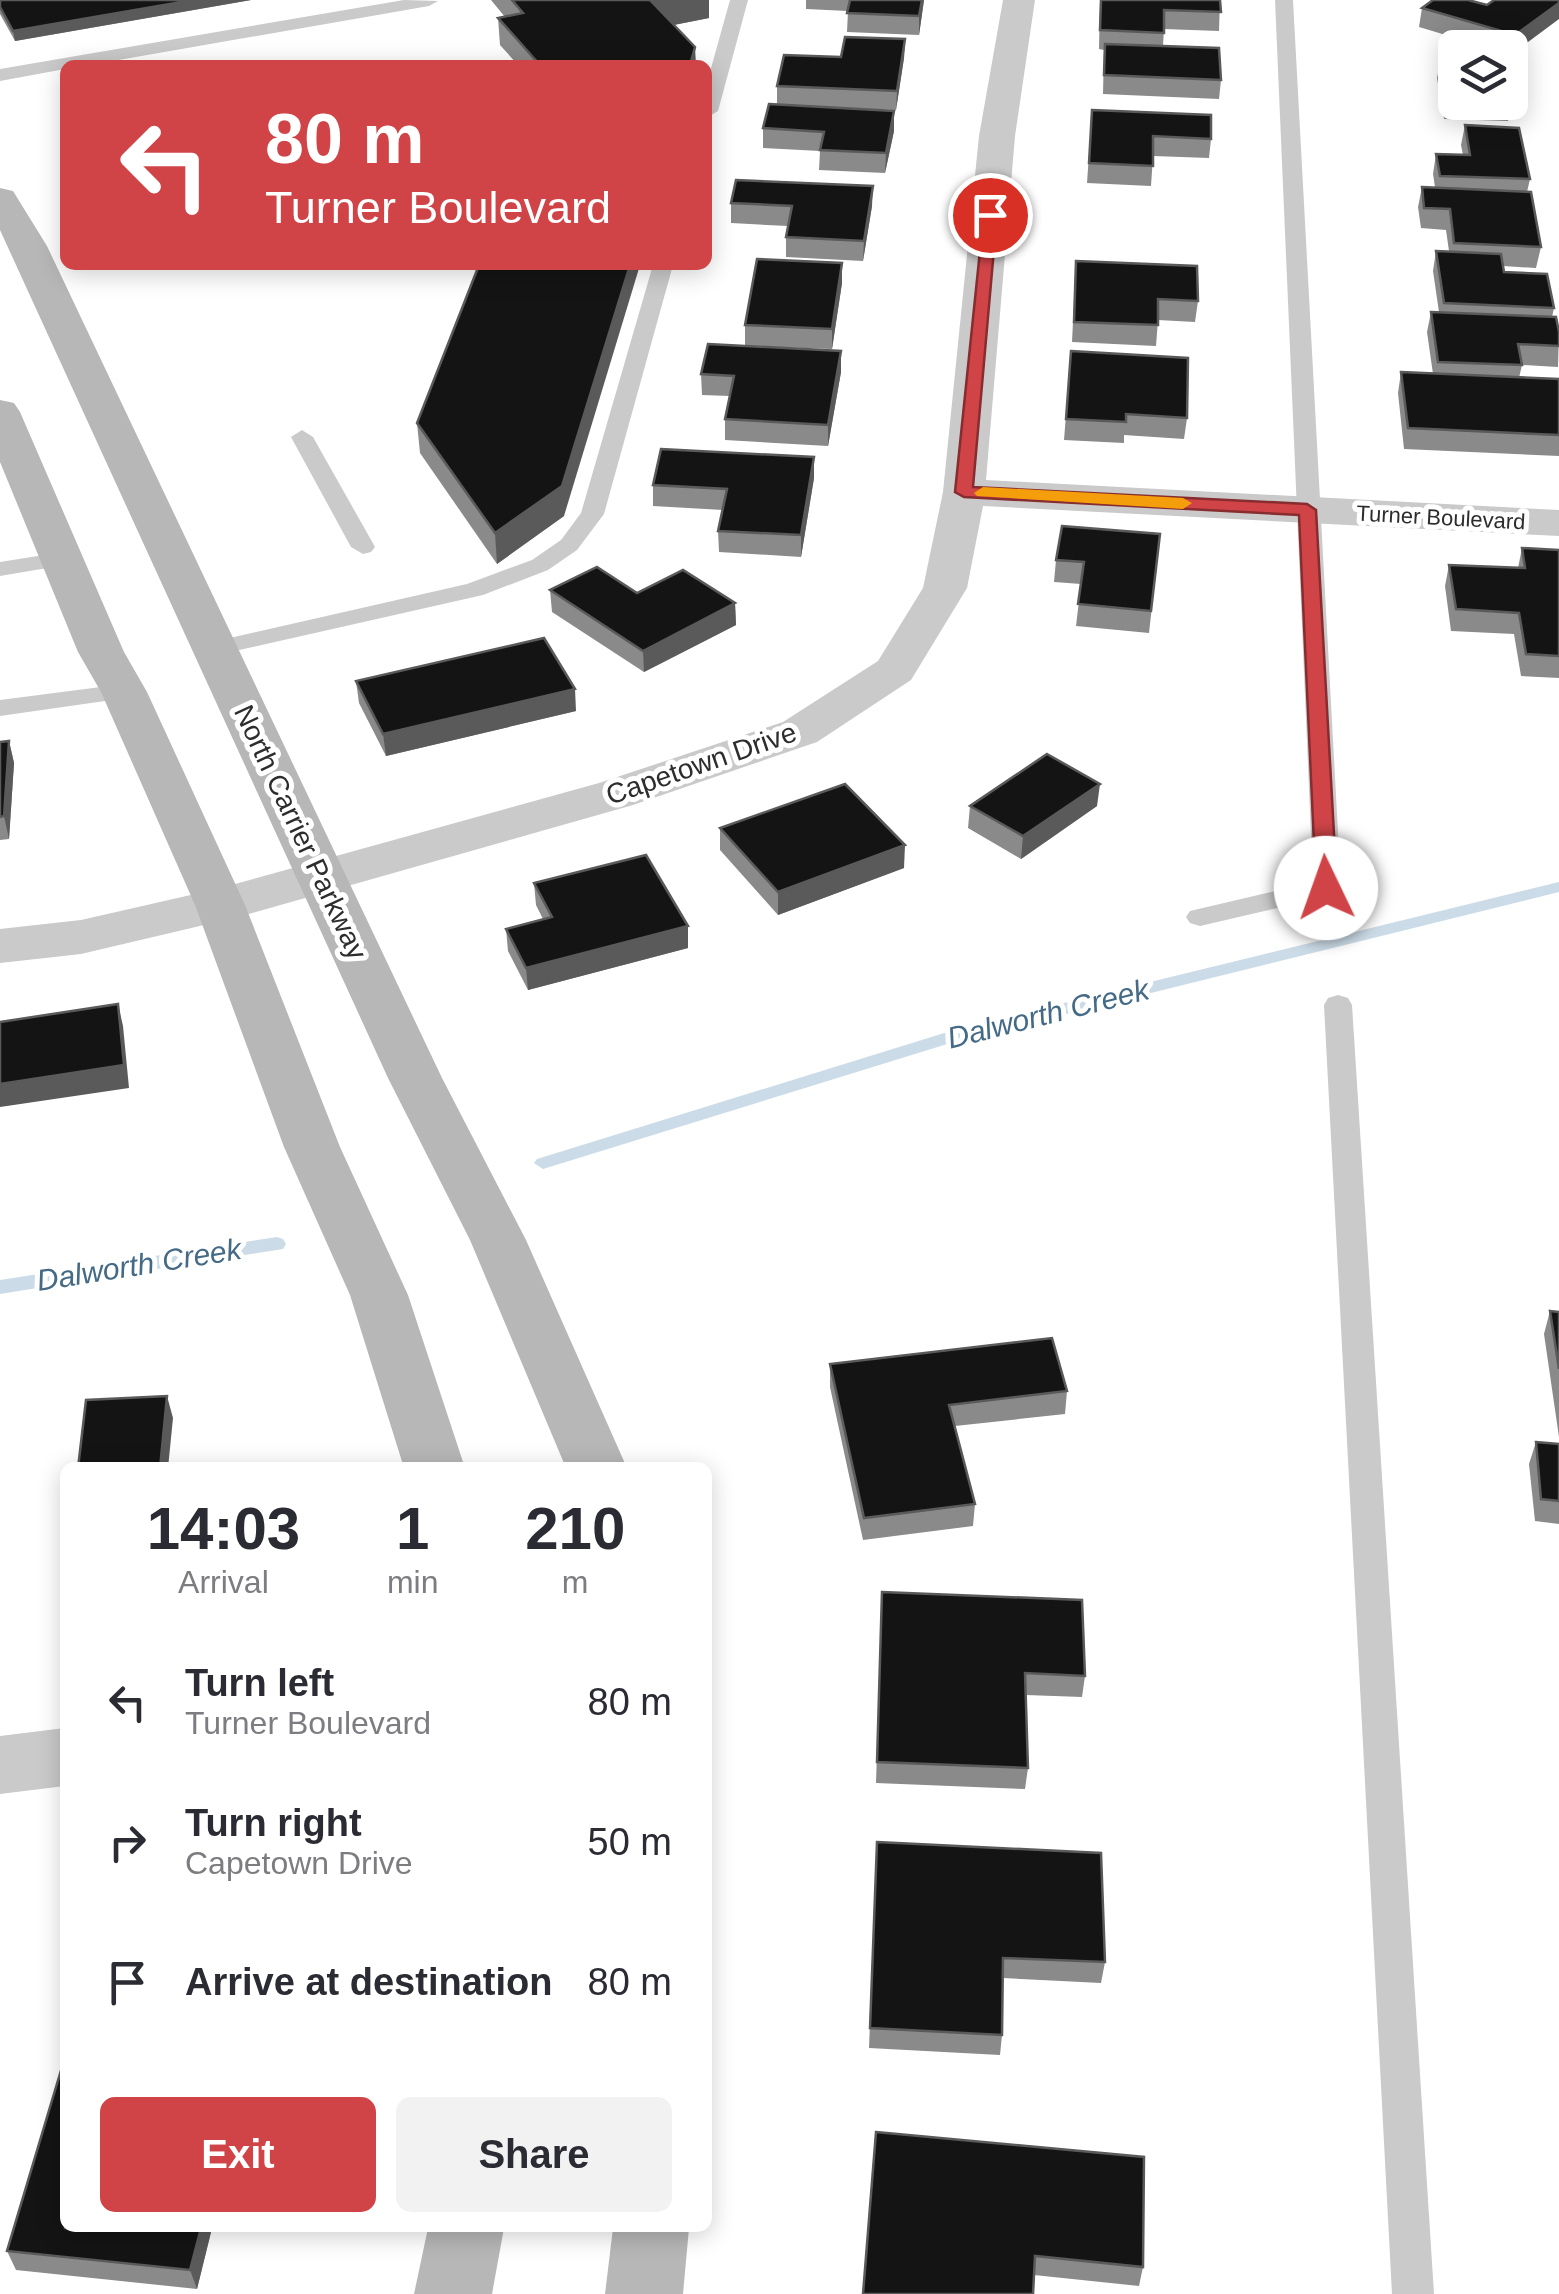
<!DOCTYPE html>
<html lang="en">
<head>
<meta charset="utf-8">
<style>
  :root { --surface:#fff; --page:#f2f2f3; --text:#2b2b33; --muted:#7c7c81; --accent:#d04448 }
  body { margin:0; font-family:Helvetica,sans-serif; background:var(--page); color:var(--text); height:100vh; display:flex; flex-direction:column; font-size:38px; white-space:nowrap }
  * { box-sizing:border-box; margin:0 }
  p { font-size:32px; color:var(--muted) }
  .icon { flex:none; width:55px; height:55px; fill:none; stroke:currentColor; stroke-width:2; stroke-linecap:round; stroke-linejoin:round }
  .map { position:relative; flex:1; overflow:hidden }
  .side { position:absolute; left:60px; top:1462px; width:652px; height:770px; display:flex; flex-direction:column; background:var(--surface); border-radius:15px; box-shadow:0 5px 25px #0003 }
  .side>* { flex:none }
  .top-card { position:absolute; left:60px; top:60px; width:652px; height:210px; border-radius:15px; box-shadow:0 5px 25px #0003; background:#d04448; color:#fff; overflow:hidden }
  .fabs { position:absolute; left:1438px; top:30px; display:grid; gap:20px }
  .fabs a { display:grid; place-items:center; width:90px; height:90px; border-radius:15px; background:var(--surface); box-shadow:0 5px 25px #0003; font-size:50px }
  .pin { position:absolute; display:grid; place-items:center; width:85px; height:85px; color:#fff; margin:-42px; border:5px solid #fff; border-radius:50%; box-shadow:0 2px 10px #0007 }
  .me { position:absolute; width:110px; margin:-55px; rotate:357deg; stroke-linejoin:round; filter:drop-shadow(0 0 8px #0008) }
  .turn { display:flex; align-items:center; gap:35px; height:210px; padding:0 40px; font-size:45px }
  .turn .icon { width:130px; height:130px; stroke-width:2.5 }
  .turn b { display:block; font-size:70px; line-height:85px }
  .eta { display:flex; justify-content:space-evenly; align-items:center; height:170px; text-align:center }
  .eta b { font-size:60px; font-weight:700; line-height:70px }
  .button { display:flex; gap:20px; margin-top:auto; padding:20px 40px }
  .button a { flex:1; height:115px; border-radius:15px; background:var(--accent); color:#fff; font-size:40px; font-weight:700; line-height:115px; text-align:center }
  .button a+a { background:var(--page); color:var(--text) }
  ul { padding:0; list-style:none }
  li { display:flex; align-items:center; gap:30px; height:140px; padding:0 40px }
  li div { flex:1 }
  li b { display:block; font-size:38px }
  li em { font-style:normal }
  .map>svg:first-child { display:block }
</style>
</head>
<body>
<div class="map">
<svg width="1559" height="2294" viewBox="0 0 1559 2294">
  <rect width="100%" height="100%" fill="#fff"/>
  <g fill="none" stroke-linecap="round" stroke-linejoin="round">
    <g fill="#cbdbe7" fill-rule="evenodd">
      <path d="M1559,882V892L957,1041L543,1169L534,1163L537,1159L954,1030Z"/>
      <path d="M277,1237L283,1239L286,1244L283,1249L0,1294V1280Z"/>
    </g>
    <g fill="#cacaca" fill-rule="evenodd">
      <path d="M404,0L438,1L429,6L90,65H65V69L0,81V69Z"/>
      <path d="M730,0H748L718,111L708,117V79Z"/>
      <path d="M1275,0H1293L1341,888L1337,894L1200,926L1190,923L1186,917L1190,911L1313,882Z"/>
      <path d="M653,265H673L604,514L577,550L548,570L483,595L217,655L208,653L205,648L208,643L467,584L532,560L561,540L581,513Z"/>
      <path d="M302,430L313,437L375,547L371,552L363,554L351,547L291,437Z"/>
      <path d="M63,552L75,559L71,564L0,576V562Z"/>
      <path d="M124,684L137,692L133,697L0,716V700Z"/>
      <path d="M1338,995L1348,998L1352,1005L1434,2294H1392L1324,1005L1328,998Z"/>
    </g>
    <g fill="#cacaca" fill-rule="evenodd">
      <path d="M1003,0H1035L1015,136L986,480L1559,510V536L983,506L967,588L911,680L817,742L633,805L238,917L81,954L0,963V929L81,920L217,889L599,783L783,722L878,661L923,588L943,492L979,136Z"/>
      <path d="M65,1728V1786L0,1794V1736Z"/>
    </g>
    <g fill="#b7b7b7" fill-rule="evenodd">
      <path d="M0,188L13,191L47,246L442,1078L526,1240L627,1468H566L470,1240L388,1078L0,230Z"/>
      <path d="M0,400L14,403L20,412L124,652L147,692L245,905L340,1147L408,1295L465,1468H404L350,1295L284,1147L195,905L101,692L78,652L0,462Z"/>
      <path d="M428,2228H504L492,2294H414Z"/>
      <path d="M613,2228H689L683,2294H605Z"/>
    </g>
  </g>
  <g fill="#8a8a8a">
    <path d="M0,0H251L15,41L0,14Z"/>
    <path d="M491,0H709V18L674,25L696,65H518L500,45L498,18L505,17Z"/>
    <path d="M806,0H924L919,35L847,32L848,11L806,9Z"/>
    <path d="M1100,0H1220L1219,31L1164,29L1163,46L1221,80L1219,99L1103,94L1104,50L1099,49Z"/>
    <path d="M1559,0L1512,54H1510V48H1463L1486,47L1419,27L1422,8L1487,5Z"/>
    <path d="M905,39L904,58L896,110L790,106L894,111V131L885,173L819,170L820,151L763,148V128L777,105V86L841,57Z"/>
    <path d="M1441,59L1455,60V102H1510V91L1512,102L1508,121L1444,119L1437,78Z"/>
    <path d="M1092,110L1211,139L1209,158L1153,156L1151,186L1087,183Z"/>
    <path d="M1465,125L1530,179L1527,192L1541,247L1536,268L1503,266L1504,272L1554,308L1552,317L1559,332L1558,367L1522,365L1519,378L1559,379V456L1404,449L1398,393L1401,372L1433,374L1427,332L1431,312H1439L1433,271L1436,251H1449L1446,230L1421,228L1418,207L1422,187H1435L1433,174L1436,154L1463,155L1461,145Z"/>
    <path d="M731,203L872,206L863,261L786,257V237L788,226L731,223Z"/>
    <path d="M1076,261L1198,301L1195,322L1158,320L1156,346L1072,342Z"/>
    <path d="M842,283L832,349L745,346V325Z"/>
    <path d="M1071,351L1187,418L1184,439L1124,435V443L1064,440Z"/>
    <path d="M841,372L828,446L725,440V419L730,396L702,395L701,374Z"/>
    <path d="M417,423L564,516L497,564L420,453Z"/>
    <path d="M814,478L801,557L719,552L718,531L723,510L653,506V485Z"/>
    <path d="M1160,534L1149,633L1076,626L1081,584L1054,582L1056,560Z"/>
    <path d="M1522,548L1559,550V678L1521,676L1514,634L1451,631L1445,586L1449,565L1518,568Z"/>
    <path d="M550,590L637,593L735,603L736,625L644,672L552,612Z"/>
    <path d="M356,681L576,711L386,756L359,703Z"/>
    <path d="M9,741L14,763L9,839L0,840V742Z"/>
    <path d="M970,806H1097L1021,859L968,828Z"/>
    <path d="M720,828L904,868L778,915L720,850Z"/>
    <path d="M534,883L688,948L528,990L508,951L506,929L543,919L536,905Z"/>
    <path d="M1550,1311L1559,1312V1437L1544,1334Z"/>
    <path d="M830,1364L1067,1391L1065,1414L955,1426L975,1504L973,1526L863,1540L830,1387Z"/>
    <path d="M1536,1442L1559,1444V1524L1535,1521L1529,1464Z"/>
    <path d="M882,1592L1085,1676L1082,1697L1026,1695L1028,1768L1025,1789L876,1783Z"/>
    <path d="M877,1842L1105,1962L1101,1983L1003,1978L1002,2035L1000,2055L869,2048Z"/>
    <path d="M876,2132L1143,2267L1139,2286L1034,2275Z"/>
    <path d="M212,2228L197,2289L16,2270L7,2251Z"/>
  </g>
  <g fill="#5a5a5a">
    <path d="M193,0H251L15,41L13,31Z"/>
    <path d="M661,0H709V18L653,29L652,2Z"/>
    <path d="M922,0H924L919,35V16Z"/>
    <path d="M1559,3V19L1512,54L1515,35Z"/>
    <path d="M905,39L904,58L896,110L897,91Z"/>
    <path d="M695,47L696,65H690Z"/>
    <path d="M894,111V131L885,173L886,153Z"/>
    <path d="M873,186L872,206L863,261L864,241Z"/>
    <path d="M842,263V283L832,349V329Z"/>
    <path d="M630,265H640L564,516L497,564L495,533Z"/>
    <path d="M841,351V372L828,446V425Z"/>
    <path d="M814,457V478L801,557V535Z"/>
    <path d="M735,603L736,625L644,672L643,651Z"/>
    <path d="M575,689L576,711L386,756L383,734Z"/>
    <path d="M9,741L14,763L9,839L4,816Z"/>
    <path d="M1100,784L1097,806L1021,859L1023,836Z"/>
    <path d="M905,845L904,868L778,915V892Z"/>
    <path d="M688,926V948L528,990L526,968Z"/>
    <path d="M118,1004L123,1026L129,1088L0,1107V1084Z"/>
    <path d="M167,1396L173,1418L168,1468H160Z"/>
    <path d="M201,2228H212L197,2289L190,2270Z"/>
  </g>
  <g fill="#141414" stroke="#5a5a5a" stroke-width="2.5">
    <path d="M0,0H193L13,31L0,7Z"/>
    <path d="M512,0H661L652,2L695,47L690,65H540L498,18L523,13Z"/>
    <path d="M850,0H922L919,16L847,13Z"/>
    <path d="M1101,0H1220L1221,12L1164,10V33L1100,30Z"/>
    <path d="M1433,0H1468L1487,5L1494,0H1559V3L1515,35L1422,8Z"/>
    <path d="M845,37L905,39L897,91L777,86L784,55L841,57Z"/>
    <path d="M1105,44L1219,48L1221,80L1104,75Z"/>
    <path d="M1463,46L1508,47V48H1463Z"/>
    <path d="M1441,59L1455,60V99H1448Z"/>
    <path d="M769,104L894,111L886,153L820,150L824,132L763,128Z"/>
    <path d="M1092,110L1211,115V139L1153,136V166L1089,163Z"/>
    <path d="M1465,125L1519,128L1530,179L1440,176L1436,154L1470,155Z"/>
    <path d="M736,180L873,186L864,241L786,237L792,206L731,203Z"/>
    <path d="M1422,187L1531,192L1541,247L1454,243L1450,209L1424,208Z"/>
    <path d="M1436,251L1501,254L1504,272L1547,274L1554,308L1444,303Z"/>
    <path d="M757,259L842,263L832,329L745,325Z"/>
    <path d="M1076,261L1197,266L1198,301L1158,299V325L1074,322Z"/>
    <path d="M479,265H630L562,486L495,533L417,423Z"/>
    <path d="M1431,312L1556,317L1559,332V346L1518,344L1522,365L1438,362Z"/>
    <path d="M708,344L841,351L828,425L725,419L734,376L701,374Z"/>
    <path d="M1071,351L1188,358L1187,418L1126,414V422L1066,419Z"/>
    <path d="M1401,372L1559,379V435L1408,428Z"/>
    <path d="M661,449L814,457L801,535L718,531L727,489L653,485Z"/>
    <path d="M1062,526L1160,534L1151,611L1078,604L1084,562L1056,560Z"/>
    <path d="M1522,548L1559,550V656L1526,654L1519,613L1456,609L1449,565L1525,568Z"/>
    <path d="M597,567L637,593L683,570L735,603L643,651L550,590Z"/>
    <path d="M544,638L575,689L383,734L356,681Z"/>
    <path d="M9,741L4,816L0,817V742Z"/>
    <path d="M1047,754L1100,784L1023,836L970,806Z"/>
    <path d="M845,784L905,845L778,892L720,828Z"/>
    <path d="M646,855L688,926L526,968L506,929L552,917L534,883Z"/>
    <path d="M118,1004L124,1065L0,1084V1022Z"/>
    <path d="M1550,1311L1559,1312V1369Z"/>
    <path d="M1052,1338L1067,1391L949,1405L975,1504L864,1518L830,1364Z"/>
    <path d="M167,1396L160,1468H78L86,1400Z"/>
    <path d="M1536,1442L1559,1444V1501L1541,1499Z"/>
    <path d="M882,1592L1082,1600L1085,1676L1025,1673L1028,1768L877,1762Z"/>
    <path d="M877,1842L1101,1853L1105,1962L1003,1958L1002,2035L870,2028Z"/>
    <path d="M65,2057V2228H201L190,2270L7,2251Z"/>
    <path d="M876,2132L1144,2157L1143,2267L1035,2256L1033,2294H863Z"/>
  </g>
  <path fill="#d04448" stroke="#872c2f" stroke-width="2.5" d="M984,212L997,215L973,487L1307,504L1316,510L1337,888L1334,893L1326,895L1316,888L1299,515L964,497L955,492Z"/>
  <path fill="#f59e0b" d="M983,487L1183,498L1192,503L1183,509L977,496L974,493Z"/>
  <g text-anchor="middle" stroke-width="10" stroke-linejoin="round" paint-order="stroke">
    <g font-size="22" fill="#2d2d2d" stroke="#fff">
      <text transform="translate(1441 517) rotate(3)" y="8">Turner Boulevard</text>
    </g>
    <g font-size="28" fill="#2d2d2d" stroke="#fff">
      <text transform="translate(701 763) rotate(-19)" y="10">Capetown Drive</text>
      <text transform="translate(301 832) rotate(65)" y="10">North Carrier Parkway</text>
    </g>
    <g font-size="30" font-style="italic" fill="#456a86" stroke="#fff">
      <text transform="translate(1048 1014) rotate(-14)" y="10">Dalworth Creek</text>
      <text transform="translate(139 1265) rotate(-9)" y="10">Dalworth Creek</text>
    </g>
  </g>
</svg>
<div class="fabs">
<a><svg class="icon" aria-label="layers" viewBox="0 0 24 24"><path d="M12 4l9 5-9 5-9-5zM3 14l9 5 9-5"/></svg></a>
</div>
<div class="pin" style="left:990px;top:215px;background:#d93025"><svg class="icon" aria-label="arrive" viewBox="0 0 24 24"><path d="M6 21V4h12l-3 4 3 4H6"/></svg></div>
<svg class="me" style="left:1326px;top:888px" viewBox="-20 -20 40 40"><circle r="19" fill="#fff"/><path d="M0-13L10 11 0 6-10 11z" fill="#d04448"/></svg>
<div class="top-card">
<div class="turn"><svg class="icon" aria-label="left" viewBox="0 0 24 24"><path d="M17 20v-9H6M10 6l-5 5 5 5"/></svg><div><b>80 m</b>Turner Boulevard</div></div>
</div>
<section class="side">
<div class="eta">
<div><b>14:03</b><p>Arrival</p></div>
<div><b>1</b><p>min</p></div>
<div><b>210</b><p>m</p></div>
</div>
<ul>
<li><svg class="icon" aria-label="left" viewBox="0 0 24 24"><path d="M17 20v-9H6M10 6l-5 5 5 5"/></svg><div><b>Turn left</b><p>Turner Boulevard</p></div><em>80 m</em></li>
<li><svg class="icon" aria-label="right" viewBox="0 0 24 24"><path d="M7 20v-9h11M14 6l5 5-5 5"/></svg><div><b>Turn right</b><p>Capetown Drive</p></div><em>50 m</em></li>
<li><svg class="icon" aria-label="arrive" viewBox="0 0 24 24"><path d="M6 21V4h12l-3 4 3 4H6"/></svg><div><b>Arrive at destination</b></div><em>80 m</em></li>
</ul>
<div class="button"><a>Exit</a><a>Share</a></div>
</section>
</div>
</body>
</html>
